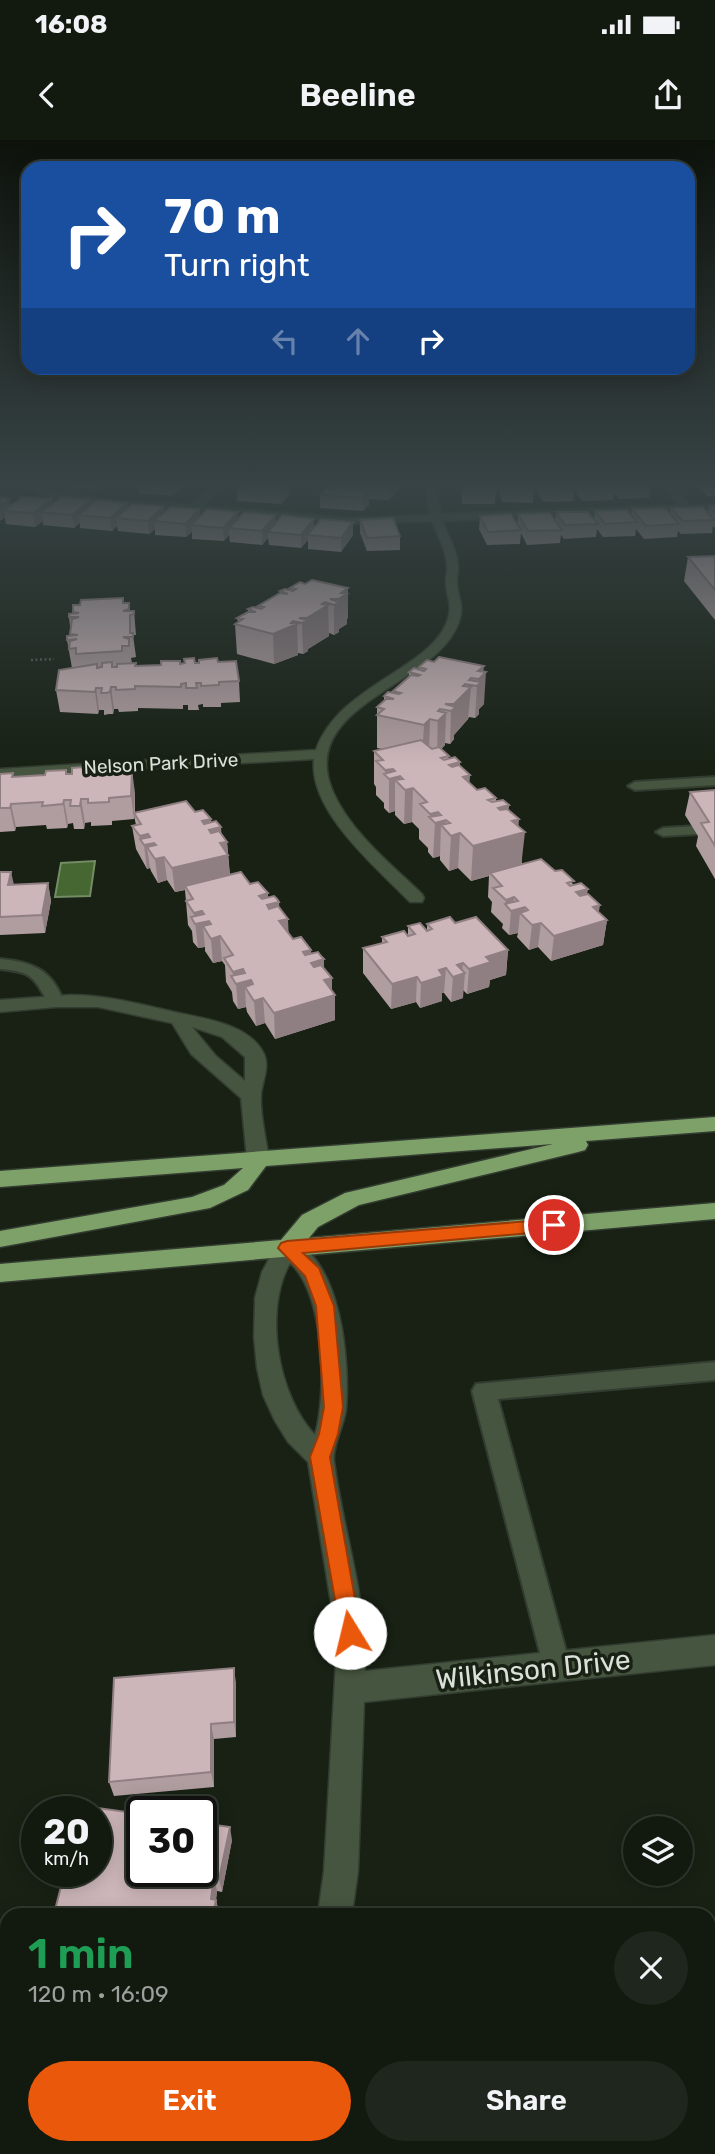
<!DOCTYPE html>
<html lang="en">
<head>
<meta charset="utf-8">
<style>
  :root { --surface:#12190f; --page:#1f261d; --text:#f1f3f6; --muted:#9ca09e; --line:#31382f; --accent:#ea580c }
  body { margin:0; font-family:Rubik,sans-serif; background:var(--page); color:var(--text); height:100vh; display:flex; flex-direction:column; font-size:26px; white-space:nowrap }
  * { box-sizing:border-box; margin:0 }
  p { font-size:23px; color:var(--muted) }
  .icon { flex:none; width:38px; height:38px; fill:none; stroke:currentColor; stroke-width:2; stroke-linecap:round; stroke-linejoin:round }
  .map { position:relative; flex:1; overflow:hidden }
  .side { position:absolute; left:0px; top:1768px; width:716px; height:247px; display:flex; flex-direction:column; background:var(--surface); border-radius:21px 21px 0 0; box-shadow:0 4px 18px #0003,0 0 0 2px var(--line) }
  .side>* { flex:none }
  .top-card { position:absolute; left:21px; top:21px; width:674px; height:214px; border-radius:21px; box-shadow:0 4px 18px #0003,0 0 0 2px var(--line); background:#1a4fa0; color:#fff; overflow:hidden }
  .tools { position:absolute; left:623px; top:1676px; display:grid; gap:14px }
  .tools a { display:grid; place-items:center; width:70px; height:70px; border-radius:50%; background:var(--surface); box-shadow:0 4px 18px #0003,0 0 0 2px var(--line); font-size:35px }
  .speed { position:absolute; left:21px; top:1656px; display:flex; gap:14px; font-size:35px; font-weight:700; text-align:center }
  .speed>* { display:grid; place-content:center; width:91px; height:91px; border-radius:50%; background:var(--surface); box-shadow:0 4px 18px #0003,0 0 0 2px var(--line); line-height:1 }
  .speed small { font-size:18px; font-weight:400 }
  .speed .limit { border:4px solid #111; border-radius:10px; background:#fff; color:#111 }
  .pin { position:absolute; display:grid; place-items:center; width:60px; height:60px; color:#fff; margin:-30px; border:4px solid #fff; border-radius:50%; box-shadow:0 2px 7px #0007 }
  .me { position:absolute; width:77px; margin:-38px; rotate:351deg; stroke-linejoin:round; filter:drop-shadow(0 0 5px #0008) }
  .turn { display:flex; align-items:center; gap:24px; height:147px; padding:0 28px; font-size:32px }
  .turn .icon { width:91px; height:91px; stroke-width:2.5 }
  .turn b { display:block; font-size:49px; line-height:60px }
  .lanes { display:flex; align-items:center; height:66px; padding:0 28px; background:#0003; justify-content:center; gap:35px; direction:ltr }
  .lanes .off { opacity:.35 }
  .round { display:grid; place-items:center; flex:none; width:74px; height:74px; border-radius:37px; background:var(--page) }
  .head { display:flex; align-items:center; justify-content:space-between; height:119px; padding:0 28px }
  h1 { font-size:42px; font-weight:600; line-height:52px; color:#1e9e55 }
  .primary-button { display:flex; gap:14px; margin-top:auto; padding:14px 28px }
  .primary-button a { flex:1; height:80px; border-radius:42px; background:var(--accent); color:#fff; font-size:28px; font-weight:600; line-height:80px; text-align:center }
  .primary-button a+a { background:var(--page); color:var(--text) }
  .status { display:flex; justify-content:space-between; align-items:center; height:49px; padding:0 35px; background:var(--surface); direction:ltr }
  .status svg { height:19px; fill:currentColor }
  header { display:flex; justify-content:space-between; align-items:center; height:91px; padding:0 28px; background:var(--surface); font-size:32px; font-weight:600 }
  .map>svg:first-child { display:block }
</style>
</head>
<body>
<div class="status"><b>16:08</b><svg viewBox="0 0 49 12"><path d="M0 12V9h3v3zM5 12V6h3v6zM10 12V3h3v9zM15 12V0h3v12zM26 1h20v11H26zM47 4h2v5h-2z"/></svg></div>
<header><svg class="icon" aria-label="back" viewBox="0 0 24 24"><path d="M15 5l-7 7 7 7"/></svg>Beeline<svg class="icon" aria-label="share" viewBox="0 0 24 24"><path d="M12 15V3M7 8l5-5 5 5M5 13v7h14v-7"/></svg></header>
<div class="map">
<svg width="715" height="2014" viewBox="0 0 715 2014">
  <rect width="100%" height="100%" fill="#182114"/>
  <path fill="#466732" stroke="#738c64" stroke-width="2" d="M95,721L90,756L55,757L61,723Z"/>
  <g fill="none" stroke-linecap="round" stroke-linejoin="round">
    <g stroke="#333c30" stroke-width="4">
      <g id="lane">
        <path d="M715,637V645L635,650L628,646L635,642Z"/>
        <path d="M715,685V693L663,696L656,692L663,688Z"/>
        <path d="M0,819C32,822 51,829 63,860L61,864H49C33,837 33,832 0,829Z"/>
        <path d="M715,1222V1240L498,1259L570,1526L566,1536L556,1540L546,1536L472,1251L476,1244Z"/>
      </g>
    </g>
    <g stroke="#333c30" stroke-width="3">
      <g id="street">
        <path d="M25,344C40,344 52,352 67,355C108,362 151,362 192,365L213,344H224L203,366L349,378L430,375L426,344H436L440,374L679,365L661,344H672L690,365L715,364V370L442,381C448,395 457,410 458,426C459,431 456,436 457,442C457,455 464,464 460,478C443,546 292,562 334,654C352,693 392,725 422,754L424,758L422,762H410C376,727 308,671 314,619L0,637V629L316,610C339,543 438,528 449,475C452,463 446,454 446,443C445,437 448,432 447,427C447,411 437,395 432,381L349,384L68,361L39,354Z"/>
        <path d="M70,855C105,855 136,863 170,871C198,878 249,882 264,914C270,927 262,942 261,955C260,975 266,999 269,1019L265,1024L258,1026L251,1024L247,1019L241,958L191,914L172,883L98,867H56L0,872V860ZM192,887L222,897L245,917V941L216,916Z"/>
        <path d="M287,1099C342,1116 350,1222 346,1270C344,1285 332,1308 334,1321C343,1391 368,1461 365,1531L715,1495V1525L364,1562L358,1731L352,1774H318L324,1731L336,1520L332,1469L308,1322L288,1302L275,1281L263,1255L257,1228L254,1197L255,1158L262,1132L275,1108L279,1102ZM290,1123C325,1154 327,1252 315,1295C278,1256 263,1171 290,1123Z"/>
        <path d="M261,2007H299L297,2014H259Z"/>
      </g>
    </g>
    <g stroke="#333c30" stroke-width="3">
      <path id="highway" d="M715,977V991L586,1001L588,1005L585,1010L578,1012L359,1065L318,1087L309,1098L715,1063V1079L0,1142V1124L281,1100L302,1075L345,1053L553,1004L266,1026L248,1050L210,1068L0,1107V1091L192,1057L224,1045L243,1028L0,1047V1031Z"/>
    </g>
    <path stroke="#575f54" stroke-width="2.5" stroke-dasharray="2 2.5" stroke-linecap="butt" d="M31,520L54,519"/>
    <use href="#lane" fill="#46553f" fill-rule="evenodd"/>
    <use href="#street" fill="#46553f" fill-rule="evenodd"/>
    <use href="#highway" fill="#7ea169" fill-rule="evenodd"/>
  </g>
  <g fill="#b09da0">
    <path d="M71,344H103L98,349L71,347Z"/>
    <path d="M138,344H184V347L171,356L139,353Z"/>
    <path d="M240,344H290L289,346V355L281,364L237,361V348Z"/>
    <path d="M355,344H398V351L389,360L369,359V365L363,371L320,368V355L355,347Z"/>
    <path d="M461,344H495L496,352L495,364H462Z"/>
    <path d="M499,344H532L534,350L533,363L502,362L499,351Z"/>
    <path d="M536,344H650L651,345L649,358L619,359L614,353L613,360L582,361L574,350L573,361L552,362L542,361L536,350Z"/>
    <path d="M695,344H715V356H707Z"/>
    <path d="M0,357L11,365L52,359V363L91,360L92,364L127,363L128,368L201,375L238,372V379L314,387L353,382V395L341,412L308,409V400L301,408L269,405L268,398L262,405L230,402L229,395L224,401L192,399V392L186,397L155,395V389L149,394L118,391L117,386L112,391L80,388V383L74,388L43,385V381L35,387L6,384Z"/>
    <path d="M709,366H715V388L713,386L712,393L681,394L678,391L677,397L644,399L636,389L635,396L603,397L597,389L596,397L564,399L561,395L560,403L527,405L521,393L520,404L487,405L479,389L480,376L517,384L518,374L555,381L556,372L594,379L595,371L631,375L632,369L670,374L671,368L708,373Z"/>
    <path d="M360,380L400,396V410L367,411L360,393Z"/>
    <path d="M715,416V480L684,441L688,417Z"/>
    <path d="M305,444L348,448V478L347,479V484L339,489V492L334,495L329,493V496L308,509V511L303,514L298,513V515L274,524L237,514L235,484L238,482L237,478L248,472V469L258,468V466L280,454V451L290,450V448Z"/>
    <path d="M129,463L130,471H134L136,495H133L136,517L131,518L132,523L136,526L218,522L239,541L240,562L221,563V567H203V564L198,565L199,570H188V565H183V569L138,568V571L119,572L118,569H114L113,574H109L104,575V570H99L98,574L60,572L56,550L72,528L67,500L71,496L69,477L73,474V465Z"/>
    <path d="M419,527L483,532L484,564L479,569V574L475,578L469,577L468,579L454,595V599L450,604L445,603V605L441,609L449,616L448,619L460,622V626L469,643L477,650L496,658V661L509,665L508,669L518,686L522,724L555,731L587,754L599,773L607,780L603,805L551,821L538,807L529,810L517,797L518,793L509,795L502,788L503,784L491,772L492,762L488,757L489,736L471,741L458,728L449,731L440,720V716L433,718L428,712V708L419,699V689L412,682L404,684L395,675V671L389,673L384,668V663L376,655V647L374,644V611L382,609L377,608V567L384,561V556L393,553V551L409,536V532L419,529Z"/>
    <path d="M111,632L135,653V673L195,672L211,683L221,687V694L227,702L230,735L268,753V757L280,768L289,793L293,799L311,810V813L324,819V828L332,851L335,880L275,899L265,883L256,886L247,872L246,867L238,869L233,861L232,852L226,842L225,825L222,821L213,823L205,811V807L198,808L193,802L192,791L188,785L185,750L175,752L167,740L158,743L151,731L150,728L147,729L136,709L132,686L136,685L134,676V679L112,681V685L91,686V682L85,683L84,689H74L73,683L68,684L67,688L47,689L46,685L16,687L15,691L0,692V634L14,637Z"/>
    <path d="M715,650V739L696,706L698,696L685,675L690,652Z"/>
    <path d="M0,732L14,745L48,743L51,761L45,793L0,795Z"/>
    <path d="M455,783L508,810L506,835L490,840L489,847L467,854L463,850V858L451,862L444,853H442V861L420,868L416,862L391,869L363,833V808L382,803V797L408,795V786L427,791V784Z"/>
    <path d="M236,1543V1597L214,1599V1647L114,1656L109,1642Z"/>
    <path d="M232,1700L222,1752L217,1751L216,1760L219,1772L54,1774Z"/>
    <path d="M7,1866V1962L0,1958V1880Z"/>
    <path d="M95,2007H137L135,2014H108Z"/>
  </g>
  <g fill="#907f82">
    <path d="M170,344H184V347L171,356Z"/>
    <path d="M283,344H290L289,346V355L281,364L280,352Z"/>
    <path d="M391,344H398V351L389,360V348Z"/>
    <path d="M369,348V365L363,371V358Z"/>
    <path d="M10,359L12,372L3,371L4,378L0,381V366Z"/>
    <path d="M52,359L54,372H41L43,381L35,387L33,373Z"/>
    <path d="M91,360L93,373L79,375L80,383L74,388L72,375Z"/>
    <path d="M127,363L128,376L116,378L117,386L112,391L110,378Z"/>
    <path d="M164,366L165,379L154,381L155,389L149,394L148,381Z"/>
    <path d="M200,369L201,382L191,385L192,392L186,397L185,384Z"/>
    <path d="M238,372V385L229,388V395L224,401L223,388Z"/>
    <path d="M276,375V388L268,392V398L262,405V391Z"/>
    <path d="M314,379V392L307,395L308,400L301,408V395Z"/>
    <path d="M353,382V395L341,412V398Z"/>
    <path d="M348,448V478L347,479V484L339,489V492L334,495V465L338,462L341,453Z"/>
    <path d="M325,462V467L328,465L329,496L308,509V511L303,514L302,483L307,480V478Z"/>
    <path d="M293,481L294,485L297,484L298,515L274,524L273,494Z"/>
    <path d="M484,526L483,535L486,532L484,564L479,569V574L475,578L477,546L479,545L478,531Z"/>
    <path d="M465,544V553L471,547L468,579L454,595V599L450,604L451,571L454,569V564Z"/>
    <path d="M111,547L114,569L113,574L110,552Z"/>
    <path d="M96,548L99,570L98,574L95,552Z"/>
    <path d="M440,569V579L446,573L445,605L437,614L438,571Z"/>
    <path d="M430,579L429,612L422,618L424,585Z"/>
    <path d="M460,622L458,656L449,625Z"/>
    <path d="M393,629L392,638L400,636V645L395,640V671L389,673V639L385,635V630Z"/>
    <path d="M132,630L135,653L134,679L131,656Z"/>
    <path d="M470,635L468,669L463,637Z"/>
    <path d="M413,648L412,682L404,684L405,650Z"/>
    <path d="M81,659L85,683L84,689L80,666Z"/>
    <path d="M64,660L68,684L67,688L63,664Z"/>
    <path d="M11,664L16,687L15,691L10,668Z"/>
    <path d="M509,665L506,697L512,681L519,679L518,694L525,692L521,727L490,733L489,736L471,741L473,706L498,668Z"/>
    <path d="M438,672L437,682L446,680V690L441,685L440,716L433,718L435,683L430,678V674Z"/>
    <path d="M211,679L212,689L221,687L222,703L227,702L230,738L185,746V750L175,752L172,728L202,681Z"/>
    <path d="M460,693L458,728L449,731L451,696Z"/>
    <path d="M148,694L149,704L154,703L156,719L164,717L167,740L158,743L155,719L147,707L150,728L147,729L144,705L140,699V696Z"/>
    <path d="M11,732L15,749L8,745Z"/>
    <path d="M48,743L51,761L45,793L42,775Z"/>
    <path d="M588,749L584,773L576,752Z"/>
    <path d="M268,753V765L279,762L280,781L288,779L289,803L259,756Z"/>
    <path d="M514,757L513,770L525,767L524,777L520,773L518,793L509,795L511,771L505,764L506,760Z"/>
    <path d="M600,765L597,783L607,780L603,805L551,821L554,796L593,767Z"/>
    <path d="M202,771L203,782L209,781L211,798L203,786L205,807L198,808L194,773Z"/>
    <path d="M541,783L538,807L529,810L532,785Z"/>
    <path d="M220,796L222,821L213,823L211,799Z"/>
    <path d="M311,810L312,823L324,819V840L332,838V856L335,855V880L275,899L274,873L303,812Z"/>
    <path d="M508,810L506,835L490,840L489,847L467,854L469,829L486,817Z"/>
    <path d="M463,823L462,834L465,833L463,858L451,862L453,837L457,825Z"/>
    <path d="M446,828L444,853H442V861L420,868L421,843L439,830Z"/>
    <path d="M243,829L244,842L251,840L252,857L245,847L246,867L238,869L236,844L234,841L233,832Z"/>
    <path d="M417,837L416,862L391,869L392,844Z"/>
    <path d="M263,858L265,883L256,886L254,861Z"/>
    <path d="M234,1528L236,1543V1597L234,1582Z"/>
    <path d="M211,1584L214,1599V1647L211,1632Z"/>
    <path d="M230,1687L232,1700L222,1752L219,1739Z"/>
    <path d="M214,1738L217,1751L216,1760L219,1774H213L211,1759Z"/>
    <path d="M129,2007H137L135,2014H126Z"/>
  </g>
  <g fill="#cdb6ba" stroke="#907f82" stroke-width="2">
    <path d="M240,344H287L280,352L237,348Z"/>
    <path d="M355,344H392L389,348Z"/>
    <path d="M462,344H495L496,352L463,351Z"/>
    <path d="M501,344H532L534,350L503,349Z"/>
    <path d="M541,344H572L574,349L543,348Z"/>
    <path d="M581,344H612L615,347L584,348Z"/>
    <path d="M619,344H650L651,345L621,346Z"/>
    <path d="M328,345L369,348L366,352H369L363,358L320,355Z"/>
    <path d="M0,357L10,359L0,366Z"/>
    <path d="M22,357L52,359L33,373L3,371Z"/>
    <path d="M61,357L91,360L72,375L41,372Z"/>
    <path d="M96,360L127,363L110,378L79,375Z"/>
    <path d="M132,364L164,366L148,381L116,378Z"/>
    <path d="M709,366H715V373Z"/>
    <path d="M170,367L200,369L185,384L154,381Z"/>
    <path d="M703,367L714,380L683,381L671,368Z"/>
    <path d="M665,368L679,384L646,386L632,369Z"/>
    <path d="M207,369L238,372L223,388L191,385Z"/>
    <path d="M627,370L637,382L605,384L595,371Z"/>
    <path d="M244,372L276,375L262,391L229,388Z"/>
    <path d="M556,372H588L598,384L565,385Z"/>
    <path d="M550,373L562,390L528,391L518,374Z"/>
    <path d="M511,374L521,390L488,392L480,376Z"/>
    <path d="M282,375L314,379L301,395L268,392Z"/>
    <path d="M393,378L400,396L367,398L360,380Z"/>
    <path d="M321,379L353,382L341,398L307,395Z"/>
    <path d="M715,416V450L688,417Z"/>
    <path d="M312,440L348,448L341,453L347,454L338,459H330L339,462L334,465L325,462L322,464L328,465L307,478H299L307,480L302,483L293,481L291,483L297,484L273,494L235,484L243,479L237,478L248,472H256L248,469L253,467L261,469L264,467L258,466L280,453L288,454L280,451L285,449L293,451L296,449L290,448L300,442L305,444Z"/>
    <path d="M123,458V463H129V469L123,471H134V474L130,475V493H133V497H123L129,499V506H122V511L76,514V508L69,509L70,501L77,499L67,500V496L78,495L70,494L72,479L79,477H69V474L79,473L73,472V465H80L81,460Z"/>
    <path d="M439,517L484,526L478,531L486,532L479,539L471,538L469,540L481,542L477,546L465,544L463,546L471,547L454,564H445L456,567L451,571L440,569L438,571L446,573L438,581L430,579L424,585L377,575L384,569L377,567L386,559H394L384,556L388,552L399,554L401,553L393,551L411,535L418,536L420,535L409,532L414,528L424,531L426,529L419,527L427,520L434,522Z"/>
    <path d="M194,518L195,523H199V520L217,518L218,522L236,521L239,541L219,542V545L201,546V543H196L197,548H186V543L181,544V547L135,546V549L116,550V547H111L110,552L106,553H101L102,548H96L95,552L56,550L59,530L97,524V528L102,527V523L112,522V527H117V524L136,523L135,526L161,525V521H180V524L185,523L184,519Z"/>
    <path d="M421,600L432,609L439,607L449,616L441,618L444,620L455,617L460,622L449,625L452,627L459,625L470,635L463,637L477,650L485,648L496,658L488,660L492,662L503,660L509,665L498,668L500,670L507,669L519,679L512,681L525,692L473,706L460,693L451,696L441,685L450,683L446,680L435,683L429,677L441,675L438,672L430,674L420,664L427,662L413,648L405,650L395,640L403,639L400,636L389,639L384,634L395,631L393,629L385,630L376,621L383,620L374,611Z"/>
    <path d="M84,627V633H89V628L110,627V632L132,630L131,656L109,658V662L88,663V659H81L80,666H70L71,660H64L63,664L42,666L43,662L11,664L10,668H0V634L13,633L12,637L45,635L46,631L66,630V634H72V628Z"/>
    <path d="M715,650V706L701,683L709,682L690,652Z"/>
    <path d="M186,661L195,672L203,670L211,679L202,681L204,684L216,681L221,687L209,690L211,693L219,691L227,702L220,703L228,715L172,728L164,717L155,719L147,707L156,705L154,703L144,705L140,699L150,697L148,694L140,696L132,686L141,684L134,673Z"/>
    <path d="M541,719L555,731L562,730L574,741L567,743L570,746L581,743L588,749L576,752L580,756L588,754L600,765L593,767L607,780L554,796L541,783L532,785L520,773L528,770L525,767L511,771L505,764L518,761L514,757L506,760L493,748L502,746L490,733Z"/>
    <path d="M0,732H11L8,745L48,743L42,775L0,777Z"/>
    <path d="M241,732L250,744L258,742L268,753L259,756L262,759L274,756L277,759L279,762L267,765L269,769L278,766L288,779L279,781L293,799L301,797L311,810L303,812L305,815L318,812L321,816L324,819L311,823L314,827L321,825L332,838L324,840L335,855L274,873L263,858L254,861L245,847L253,844L251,840L236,844L231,836L245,833L243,829L233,832L224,818L233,815L220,796L211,799L203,786L211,784L209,781L195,784L191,777L204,774L202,771L194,773L186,761L193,759L185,746Z"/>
    <path d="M450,777L455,783L476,777L508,810L486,817L491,822L469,829L463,823L457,825L465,833L453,837L446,828L439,830L443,836L421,843L417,837L392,844L363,808L387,802L382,797L404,791L408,796L415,794L408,786L420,783L427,791L432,789L427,784Z"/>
    <path d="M234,1528V1582L211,1584V1632L109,1642L114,1538Z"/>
    <path d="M83,1666L142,1674V1731H201V1683L230,1687L219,1739L214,1738L211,1759L216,1760L213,1774H54L65,1731H96V1671H81Z"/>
    <path d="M7,1866V1958L0,1954V1880Z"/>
    <path d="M104,2007H129L126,2014H117Z"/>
  </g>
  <linearGradient id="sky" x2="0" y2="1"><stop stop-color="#0d120b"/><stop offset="0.55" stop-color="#374345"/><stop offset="1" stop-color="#374345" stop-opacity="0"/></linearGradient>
  <rect width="715" height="626" fill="url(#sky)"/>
  <path fill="#ea580c" stroke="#983908" stroke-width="2" d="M554,1079L563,1085L554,1091L303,1113L319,1128L334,1166L343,1267L338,1294L330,1317L361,1493L358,1500L350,1503L342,1500L310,1317L319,1294L324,1267L316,1166L305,1136L278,1108L281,1103L287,1101Z"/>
  <g text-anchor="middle" stroke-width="7" stroke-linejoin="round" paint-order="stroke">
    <g font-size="19" fill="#dbe1d9" stroke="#182114">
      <text transform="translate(161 623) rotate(-3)" y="7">Nelson Park Drive</text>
    </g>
    <g font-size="28" fill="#dbe1d9" stroke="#182114">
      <text transform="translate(533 1529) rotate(-6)" y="10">Wilkinson Drive</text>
    </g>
  </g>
</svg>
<div class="tools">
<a><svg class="icon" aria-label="layers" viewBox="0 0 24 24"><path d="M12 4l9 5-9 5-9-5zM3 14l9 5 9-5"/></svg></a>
</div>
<div class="speed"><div>20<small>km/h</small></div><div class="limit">30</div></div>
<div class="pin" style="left:554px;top:1085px;background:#d93025"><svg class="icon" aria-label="arrive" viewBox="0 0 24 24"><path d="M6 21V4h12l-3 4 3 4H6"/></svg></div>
<svg class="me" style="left:350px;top:1493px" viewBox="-20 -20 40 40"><circle r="19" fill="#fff"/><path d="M0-13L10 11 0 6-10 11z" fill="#ea580c"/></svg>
<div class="top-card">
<div class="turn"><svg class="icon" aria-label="right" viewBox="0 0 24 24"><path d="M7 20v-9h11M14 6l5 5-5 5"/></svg><div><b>70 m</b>Turn right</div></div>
<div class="lanes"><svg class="icon off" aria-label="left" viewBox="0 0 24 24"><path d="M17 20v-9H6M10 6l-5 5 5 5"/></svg><svg class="icon off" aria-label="ahead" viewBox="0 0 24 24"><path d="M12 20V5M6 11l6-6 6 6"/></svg><svg class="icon" aria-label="right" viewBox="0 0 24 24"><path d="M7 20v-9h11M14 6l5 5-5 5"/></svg></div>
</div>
<section class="side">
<div class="head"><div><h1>1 min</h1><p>120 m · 16:09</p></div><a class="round"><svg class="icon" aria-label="close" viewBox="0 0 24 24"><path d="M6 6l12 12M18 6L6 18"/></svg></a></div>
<div class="primary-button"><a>Exit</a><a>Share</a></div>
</section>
</div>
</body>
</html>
